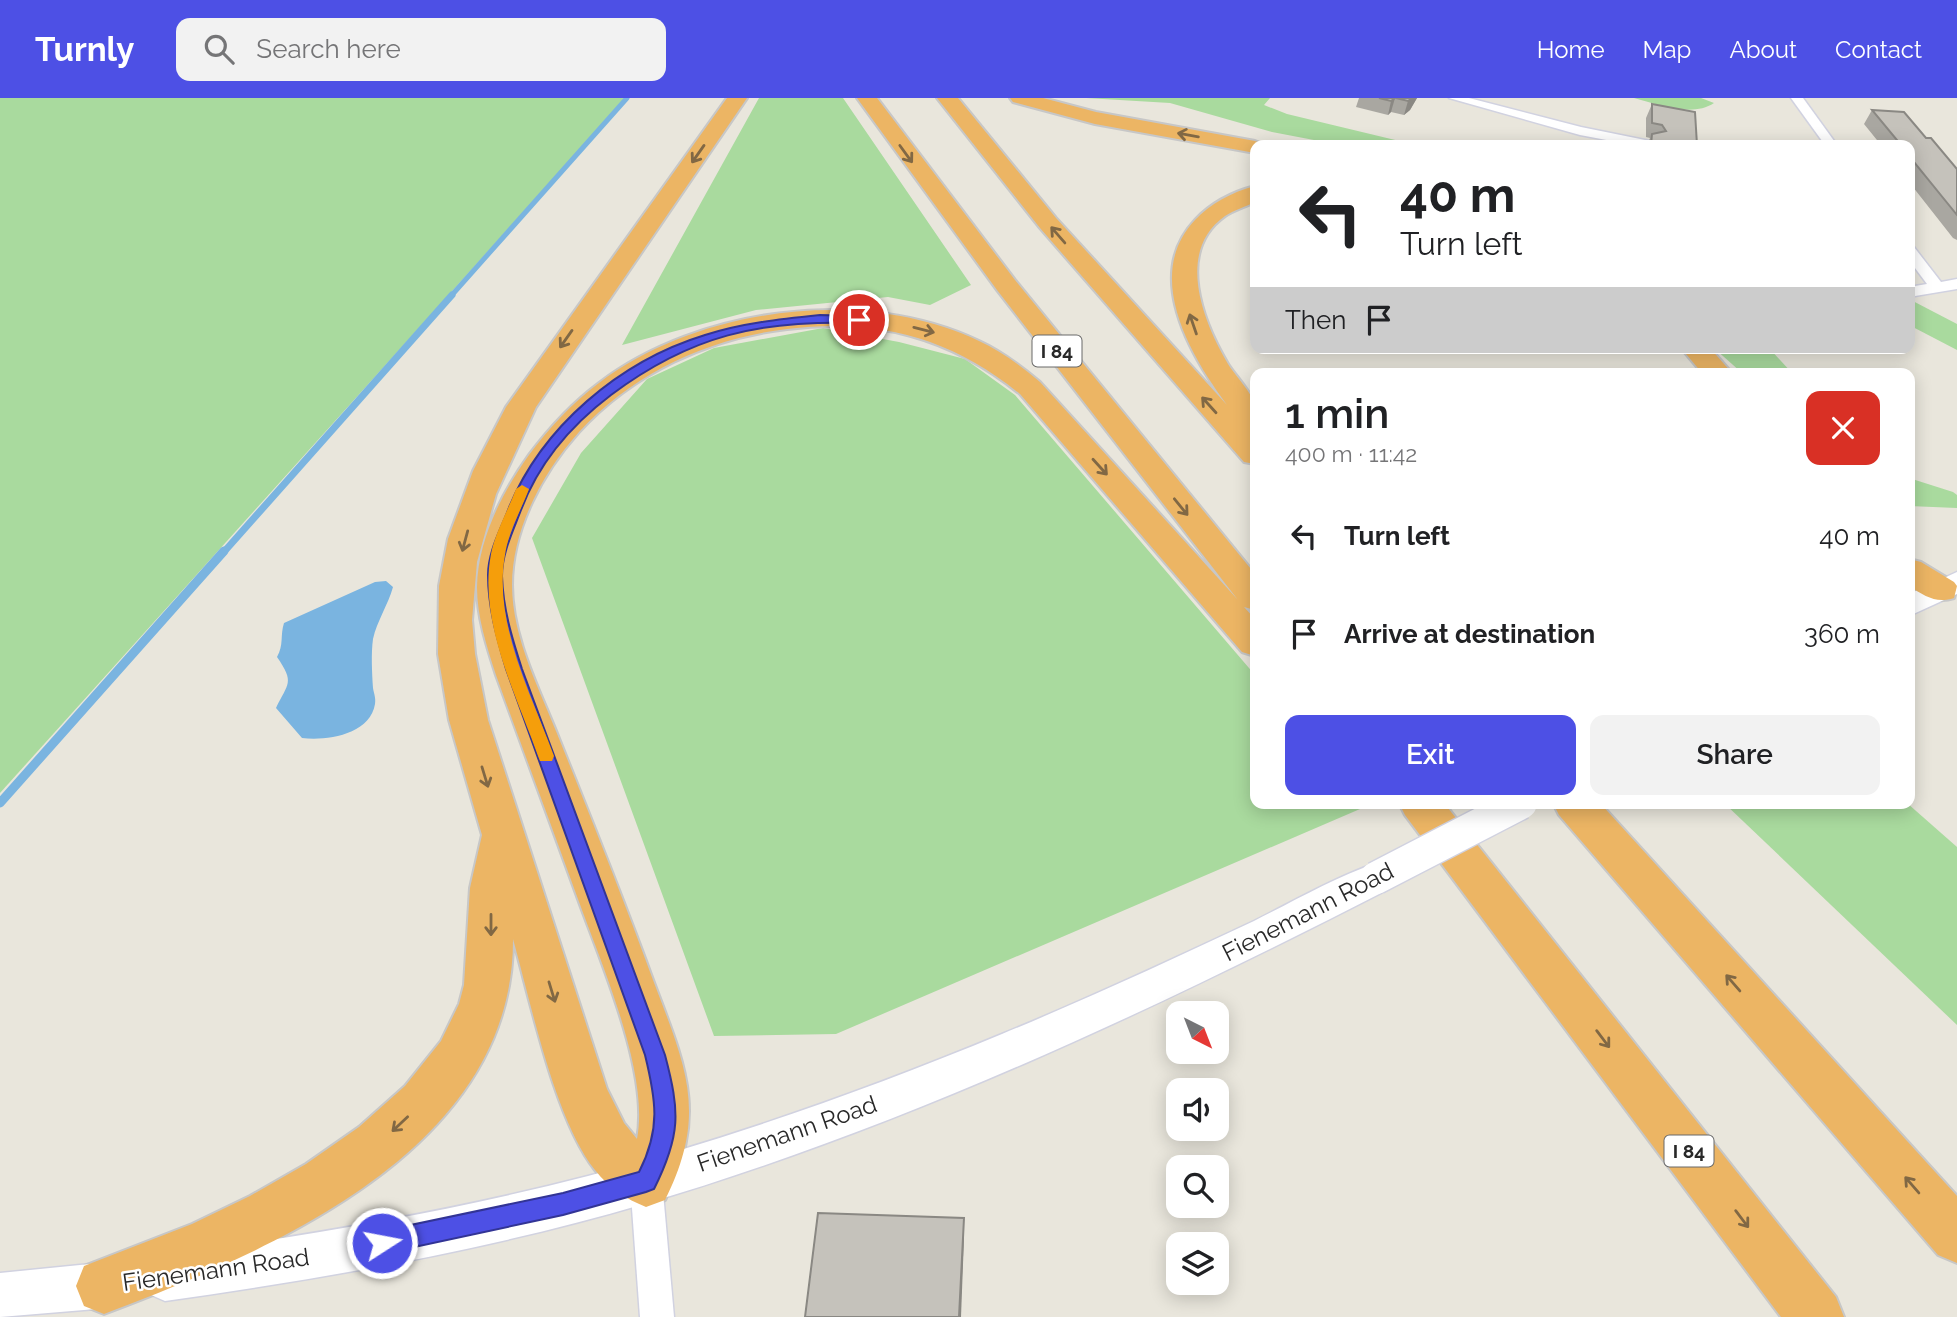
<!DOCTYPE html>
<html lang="en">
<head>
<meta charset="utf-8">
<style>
  :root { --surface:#fff; --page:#f2f2f2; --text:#202124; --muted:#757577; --accent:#4d50e5 }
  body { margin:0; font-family:Raleway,sans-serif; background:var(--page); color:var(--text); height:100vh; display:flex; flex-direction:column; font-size:26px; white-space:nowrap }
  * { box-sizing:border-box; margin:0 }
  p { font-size:23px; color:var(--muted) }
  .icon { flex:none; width:38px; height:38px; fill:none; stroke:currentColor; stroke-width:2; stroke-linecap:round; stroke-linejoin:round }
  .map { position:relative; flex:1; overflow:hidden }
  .details { position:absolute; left:1250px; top:270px; width:665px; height:441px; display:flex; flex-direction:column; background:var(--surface); border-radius:14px; box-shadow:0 4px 18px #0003 }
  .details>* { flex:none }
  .banner { position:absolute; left:1250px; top:42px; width:665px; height:214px; border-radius:14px; box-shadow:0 4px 18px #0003; background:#fff; color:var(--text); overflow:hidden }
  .needle { width:46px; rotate:138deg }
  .buttons { position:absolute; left:1166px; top:903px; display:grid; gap:14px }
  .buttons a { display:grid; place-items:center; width:63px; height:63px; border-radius:14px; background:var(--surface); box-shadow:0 4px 18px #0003; font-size:35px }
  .pin { position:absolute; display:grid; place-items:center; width:60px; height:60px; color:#fff; margin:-30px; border:4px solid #fff; border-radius:50%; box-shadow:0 2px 7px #0007 }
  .me { position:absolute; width:77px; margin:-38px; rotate:79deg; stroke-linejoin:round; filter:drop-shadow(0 0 5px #0008) }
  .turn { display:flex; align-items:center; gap:24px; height:147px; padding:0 35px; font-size:32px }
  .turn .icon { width:91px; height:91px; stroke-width:2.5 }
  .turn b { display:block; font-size:49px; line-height:60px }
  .then { display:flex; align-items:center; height:66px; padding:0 35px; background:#0003; gap:14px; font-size:26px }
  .round { display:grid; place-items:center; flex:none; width:74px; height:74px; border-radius:14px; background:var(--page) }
  .headline { display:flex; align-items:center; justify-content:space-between; height:119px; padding:0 35px }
  h1 { font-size:42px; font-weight:600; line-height:52px }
  .button { display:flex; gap:14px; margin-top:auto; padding:14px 35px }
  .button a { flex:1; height:80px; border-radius:14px; background:var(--accent); color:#fff; font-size:28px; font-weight:600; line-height:80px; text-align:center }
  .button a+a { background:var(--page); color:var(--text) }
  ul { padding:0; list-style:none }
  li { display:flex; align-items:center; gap:21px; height:98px; padding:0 35px }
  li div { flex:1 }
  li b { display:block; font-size:26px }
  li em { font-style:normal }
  header { display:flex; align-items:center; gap:42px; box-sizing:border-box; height:98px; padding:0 35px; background:var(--accent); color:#fff }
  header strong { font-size:33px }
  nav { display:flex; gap:38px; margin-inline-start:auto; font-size:24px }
  .search { width:490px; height:63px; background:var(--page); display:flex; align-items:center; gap:18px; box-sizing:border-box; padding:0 24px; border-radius:14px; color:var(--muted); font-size:26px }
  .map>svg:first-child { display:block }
</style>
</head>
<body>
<header>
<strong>Turnly</strong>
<div class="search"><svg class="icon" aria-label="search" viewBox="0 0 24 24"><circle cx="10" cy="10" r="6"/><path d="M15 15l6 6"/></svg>Search here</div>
<nav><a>Home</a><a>Map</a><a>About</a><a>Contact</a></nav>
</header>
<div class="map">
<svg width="1957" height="1219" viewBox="0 0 1957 1219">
  <rect width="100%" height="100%" fill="#e9e6dc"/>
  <g fill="#a9da9e">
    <path d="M0,0H626L0,695Z"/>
    <path d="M759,0H843L971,187L930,207L888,199L756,212L622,247Z"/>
    <path d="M1086,0H1270L1264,7L1287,16L1416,47H1340L1272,34L1170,5Z"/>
    <path d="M1634,0H1701L1714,5C1692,20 1657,6 1634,0Z"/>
    <path d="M1909,201L1957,226V252L1909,227Z"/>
    <path d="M823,230L899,244L965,261L1015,297L1255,577V705H1364L1367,708L836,936L714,938L532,440L581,355L647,281L714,250Z"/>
    <path d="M1714,250H1769L1792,275H1742Z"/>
    <path d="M1909,380L1953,394L1957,397V410L1909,408Z"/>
    <path d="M1724,705H1907L1957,749V927Z"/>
  </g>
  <path fill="#7ab4e0" d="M386,483L393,489C388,507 377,523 373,541C371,555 372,575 373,590C374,596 376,600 375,606C370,637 326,643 302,640L276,610C288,585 295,585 277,559C284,547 280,537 284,525L375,484Z"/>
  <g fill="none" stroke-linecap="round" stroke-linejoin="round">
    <path stroke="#7ab4e0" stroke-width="5" d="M451,198L627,0"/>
    <path stroke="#7ab4e0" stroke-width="7" d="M223,455L452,197"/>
    <path stroke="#7ab4e0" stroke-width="9" d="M0,705L224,453"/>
    <g stroke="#d1d2e0" stroke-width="3">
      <g id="street">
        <path d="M1449,0H1469L1581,29L1655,44L1657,47H1633L1580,37Z"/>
        <path d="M1791,0H1803L1837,47H1825Z"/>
        <path d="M1909,148L1914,149L1941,184L1957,181V191L1909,199V189L1927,186L1909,162Z"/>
        <path d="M646,1067L657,1072L662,1083L674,1219H640L630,1083L635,1072Z"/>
      </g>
    </g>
    <g stroke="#d1d2e0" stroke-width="3">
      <g id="secondary">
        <path d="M1957,474V496L1909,518V496Z"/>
        <path d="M1376,765L1389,769L1394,780L1389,791C1149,914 904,1029 644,1106C488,1152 327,1180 165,1203L149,1196L142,1180L149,1164L165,1157C307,1138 449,1114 588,1078C729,1041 867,992 1002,936C1087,901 1171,862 1254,823C1294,803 1334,780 1376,765Z"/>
        <path d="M120,1163L136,1170L143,1186L136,1202L120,1209L0,1219V1175Z"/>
      </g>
    </g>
    <g stroke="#c7c7c7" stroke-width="4">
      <g id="highway">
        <path d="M727,0H747L536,309L496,396L477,464L472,522L475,556L488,622L607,991L624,1025L637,1041C650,976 601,865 578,801C551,726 523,652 496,577C487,549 477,519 477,489C478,441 502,395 529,357C549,330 572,305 599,285C699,209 864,188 979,243C1001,253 1021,268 1040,284L1238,502L997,192L857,0H877L1015,182L1255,476V512L1244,509L1255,521V558L1242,554L1020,296C950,239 877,220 787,231C709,240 633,275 579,334C543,374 512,431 512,487C512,541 541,594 560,643C592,723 624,802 653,882C685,967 709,1015 665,1102L646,1109C626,1101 609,1090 595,1072C555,1022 531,905 513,841C514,1052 270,1153 104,1216L84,1208L76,1188L84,1168L192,1126L250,1098L306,1066L359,1029L405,988L441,943L459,906L464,887L470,790L482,737L449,622L438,556L439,488L448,441L473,373L506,309Z"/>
        <path d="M937,0H958L1056,120L1227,307C1190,257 1143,177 1195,122C1210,106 1232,94 1255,88V104C1245,109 1234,112 1225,118C1175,153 1203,224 1228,266C1234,276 1253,296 1255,307C1256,315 1255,325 1255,334L1250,333L1255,338V366L1244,364L1040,130Z"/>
        <path d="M1010,0H1043L1096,14L1255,43L1265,47H1255V55L1095,26L1013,4Z"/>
        <path d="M1681,250H1710L1732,275H1702Z"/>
        <path d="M1909,461L1921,464L1954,484L1957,488L1954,500C1936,506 1925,498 1909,488Z"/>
        <path d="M1399,705H1444L1836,1199L1844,1219H1781L1405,717Z"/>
        <path d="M1553,705H1600L1957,1098V1165L1938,1157L1559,717Z"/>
      </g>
    </g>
    <use href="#street" fill="#fff" fill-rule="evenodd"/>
    <use href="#secondary" fill="#fff" fill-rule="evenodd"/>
    <use href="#highway" fill="#ecb564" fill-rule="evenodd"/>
    <g stroke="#d1d2e0" stroke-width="35" stroke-linecap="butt">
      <path id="secondary-bridge" d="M1376,780L1521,705"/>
    </g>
    <use href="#secondary-bridge" stroke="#fff" stroke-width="32"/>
  </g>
  <g fill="#a9a7a1">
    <path d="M1359,0H1417L1410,12L1404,17L1391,14L1388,17L1356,9Z"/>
    <path d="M1652,6L1697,47H1647L1650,40L1646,39V20Z"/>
    <path d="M1872,12L1926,40L1957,71V142L1953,140L1909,84V47H1881L1864,26Z"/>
  </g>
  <g fill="#8a8883">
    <path d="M1395,0L1391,14L1388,17L1391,3Z"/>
    <path d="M1412,0H1417L1410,12L1404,17L1408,3Z"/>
    <path d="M964,1120V1140L961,1219H959Z"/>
  </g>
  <g fill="#c5c2bb" stroke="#8a8883" stroke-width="2">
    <path d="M1379,0H1395L1391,3Z"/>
    <path d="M1396,0H1412L1408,3Z"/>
    <path d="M1652,6L1695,14L1697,47H1651L1652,36L1666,33L1662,27L1652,25Z"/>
    <path d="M1872,12L1904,14L1926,40H1931L1957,71V117L1909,58V47H1901Z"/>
    <path d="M818,1115L964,1120L959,1219H805Z"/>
  </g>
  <defs><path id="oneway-shaft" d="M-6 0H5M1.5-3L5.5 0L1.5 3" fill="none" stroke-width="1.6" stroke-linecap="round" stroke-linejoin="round" transform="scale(1.75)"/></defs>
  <g stroke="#816844">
    <use href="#oneway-shaft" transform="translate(1188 37) rotate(-170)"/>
    <use href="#oneway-shaft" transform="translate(698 56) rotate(125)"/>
    <use href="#oneway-shaft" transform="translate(906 56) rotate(54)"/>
    <use href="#oneway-shaft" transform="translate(1058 137) rotate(-131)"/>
    <use href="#oneway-shaft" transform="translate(1193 226) rotate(-109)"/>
    <use href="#oneway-shaft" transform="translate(924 232) rotate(14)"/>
    <use href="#oneway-shaft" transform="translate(566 241) rotate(125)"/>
    <use href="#oneway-shaft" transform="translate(1209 307) rotate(-132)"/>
    <use href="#oneway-shaft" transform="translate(1100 369) rotate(48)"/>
    <use href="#oneway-shaft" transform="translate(1181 409) rotate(51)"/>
    <use href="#oneway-shaft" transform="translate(465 443) rotate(105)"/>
    <use href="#oneway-shaft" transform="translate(485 679) rotate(73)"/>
    <use href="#oneway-shaft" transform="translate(491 827) rotate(90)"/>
    <use href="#oneway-shaft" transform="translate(1733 885) rotate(-131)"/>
    <use href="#oneway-shaft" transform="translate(552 894) rotate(73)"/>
    <use href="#oneway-shaft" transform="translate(1603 941) rotate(53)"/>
    <use href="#oneway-shaft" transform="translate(400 1026) rotate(137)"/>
    <use href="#oneway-shaft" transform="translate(1912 1087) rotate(-131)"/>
    <use href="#oneway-shaft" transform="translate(1742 1121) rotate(53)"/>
  </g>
  <path fill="#4d50e5" stroke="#323495" stroke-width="2" d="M820,217L859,218L865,222L859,225C760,222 691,237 611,297C570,328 539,364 521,412C513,433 502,455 502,478C503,511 512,540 522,571L665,957C680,1014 681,1037 654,1091L646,1094L563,1117L382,1156L374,1153L371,1145L374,1137L382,1133L563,1095L639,1074C661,1031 656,1002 645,957L506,571C497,540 488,510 488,477C488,454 500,433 508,412C541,329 620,263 705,237C742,225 781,221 820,217Z"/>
  <path fill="#f59e0b" d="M522,387L529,391C521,412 508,435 505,457C493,525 531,595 554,658L552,663H540L538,658C516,596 478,524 491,456C495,435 508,412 516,391Z"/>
  <g text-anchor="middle" stroke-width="5" stroke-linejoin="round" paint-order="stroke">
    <g fill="#fff" stroke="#696969" stroke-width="2">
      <rect x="1032.5" y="237.5" width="49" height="31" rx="5"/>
      <rect x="1664.5" y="1037.5" width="49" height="31" rx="5"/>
    </g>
    <g font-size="19" font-weight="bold" fill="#292929">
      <text x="1057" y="260">I 84</text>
      <text x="1689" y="1060">I 84</text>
    </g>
    <g font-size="24" fill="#292929" stroke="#fff">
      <text transform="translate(1308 814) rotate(-27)" y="8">Fienemann Road</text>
      <text transform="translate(787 1036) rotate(-19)" y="8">Fienemann Road</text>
      <text transform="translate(216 1172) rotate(-8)" y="8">Fienemann Road</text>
    </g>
  </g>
</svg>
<div class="buttons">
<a><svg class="needle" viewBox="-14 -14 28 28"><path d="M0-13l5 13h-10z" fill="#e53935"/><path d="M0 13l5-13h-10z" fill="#757577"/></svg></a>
<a><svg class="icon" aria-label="sound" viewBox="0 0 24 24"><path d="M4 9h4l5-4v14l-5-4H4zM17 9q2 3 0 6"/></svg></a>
<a><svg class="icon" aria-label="search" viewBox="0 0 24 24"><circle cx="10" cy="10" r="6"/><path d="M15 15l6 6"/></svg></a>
<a><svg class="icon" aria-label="layers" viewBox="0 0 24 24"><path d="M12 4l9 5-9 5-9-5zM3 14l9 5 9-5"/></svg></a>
</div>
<div class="pin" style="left:859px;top:222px;background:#d93025"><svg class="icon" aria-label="arrive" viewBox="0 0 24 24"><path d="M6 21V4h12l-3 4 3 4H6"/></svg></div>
<svg class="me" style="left:382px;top:1145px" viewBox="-20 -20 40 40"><circle r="17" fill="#4d50e5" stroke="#fff" stroke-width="3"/><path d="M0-11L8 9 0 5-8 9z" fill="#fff"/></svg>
<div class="banner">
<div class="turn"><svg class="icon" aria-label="left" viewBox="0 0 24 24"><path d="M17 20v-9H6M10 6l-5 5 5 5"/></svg><div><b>40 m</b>Turn left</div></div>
<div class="then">Then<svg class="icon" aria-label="arrive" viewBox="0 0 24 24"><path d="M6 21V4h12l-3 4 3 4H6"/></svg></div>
</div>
<section class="details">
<div class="headline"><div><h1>1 min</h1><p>400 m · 11:42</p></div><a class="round" style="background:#d93025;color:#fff"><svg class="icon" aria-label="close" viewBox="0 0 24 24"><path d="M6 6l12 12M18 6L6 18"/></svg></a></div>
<ul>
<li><svg class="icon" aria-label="left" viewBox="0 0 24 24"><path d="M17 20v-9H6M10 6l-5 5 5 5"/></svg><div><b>Turn left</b></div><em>40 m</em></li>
<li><svg class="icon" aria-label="arrive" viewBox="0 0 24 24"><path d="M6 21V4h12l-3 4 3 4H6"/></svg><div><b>Arrive at destination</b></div><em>360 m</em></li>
</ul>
<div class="button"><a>Exit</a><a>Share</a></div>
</section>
</div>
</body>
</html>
